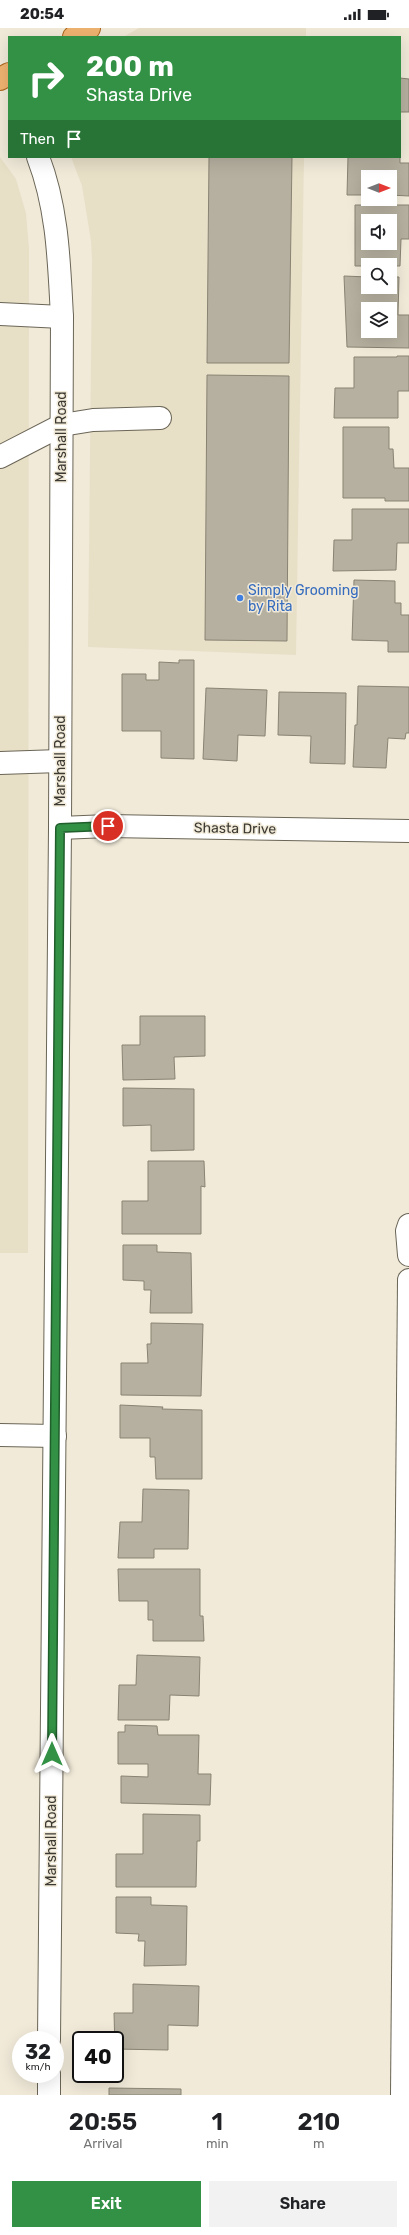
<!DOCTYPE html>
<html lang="en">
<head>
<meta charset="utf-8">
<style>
  :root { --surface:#fff; --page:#f2f2f2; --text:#202124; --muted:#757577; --accent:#329144 }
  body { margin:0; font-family:Rubik,sans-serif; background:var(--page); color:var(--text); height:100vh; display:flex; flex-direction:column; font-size:15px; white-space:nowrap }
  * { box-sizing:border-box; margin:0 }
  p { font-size:13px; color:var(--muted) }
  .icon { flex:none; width:22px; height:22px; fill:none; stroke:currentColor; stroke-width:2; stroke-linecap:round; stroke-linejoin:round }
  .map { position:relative; height:2067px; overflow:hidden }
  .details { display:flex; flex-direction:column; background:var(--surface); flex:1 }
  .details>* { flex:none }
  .guide { position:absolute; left:8px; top:8px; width:393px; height:122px; border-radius:0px; box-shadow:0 4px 16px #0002; background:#329144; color:#fff; overflow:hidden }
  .needle { width:26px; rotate:90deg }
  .fabs { position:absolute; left:361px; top:142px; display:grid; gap:8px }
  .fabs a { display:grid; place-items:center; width:36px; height:36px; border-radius:0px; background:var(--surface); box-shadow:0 4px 16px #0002; font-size:20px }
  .speed { position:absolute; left:12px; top:2003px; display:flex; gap:8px; font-size:20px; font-weight:700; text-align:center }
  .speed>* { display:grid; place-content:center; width:52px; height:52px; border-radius:50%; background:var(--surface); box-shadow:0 4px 16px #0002; line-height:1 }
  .speed small { font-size:10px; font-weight:400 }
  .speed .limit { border:2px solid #111; border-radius:6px; background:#fff; color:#111 }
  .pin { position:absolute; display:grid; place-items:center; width:34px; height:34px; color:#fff; margin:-17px; border:2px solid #fff; border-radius:50%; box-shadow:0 1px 4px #0007 }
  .me { position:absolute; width:44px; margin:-22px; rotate:0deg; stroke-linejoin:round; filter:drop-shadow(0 0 3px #0008) }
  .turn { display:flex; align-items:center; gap:14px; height:84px; padding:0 12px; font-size:18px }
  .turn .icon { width:52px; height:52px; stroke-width:2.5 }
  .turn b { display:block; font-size:28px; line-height:34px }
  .then { display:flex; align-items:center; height:38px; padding:0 12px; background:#0003; gap:8px; font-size:15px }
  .eta { display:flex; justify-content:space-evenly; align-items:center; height:68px; text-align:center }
  .eta b { font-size:24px; font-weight:600; line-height:28px }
  .cta { display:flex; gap:8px; margin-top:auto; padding:8px 12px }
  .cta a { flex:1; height:46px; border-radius:0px; background:var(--accent); color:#fff; font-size:16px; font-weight:600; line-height:46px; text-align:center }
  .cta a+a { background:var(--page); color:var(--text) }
  .status { display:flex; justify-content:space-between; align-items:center; height:28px; padding:0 20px; background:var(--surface); direction:ltr }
  .status svg { height:11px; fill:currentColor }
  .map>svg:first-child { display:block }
</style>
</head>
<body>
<div class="status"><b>20:54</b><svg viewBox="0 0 49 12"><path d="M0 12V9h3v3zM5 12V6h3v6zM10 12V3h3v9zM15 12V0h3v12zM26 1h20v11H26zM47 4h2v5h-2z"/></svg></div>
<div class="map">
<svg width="409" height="2067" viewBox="0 0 409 2067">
  <rect width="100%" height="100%" fill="#f1ead9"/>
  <g fill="#e8dfc7">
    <path d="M139,0H306V9H123Z"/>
    <path d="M0,129L16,151L26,185L29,220L28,1225H0Z"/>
    <path d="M71,129H304L296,627L88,619L92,232L91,213L82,158Z"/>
  </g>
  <g fill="#b6b0a0" stroke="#898373" fill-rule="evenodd">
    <path d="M400,50L409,51V84H400Z"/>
    <path d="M209,129H292L289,335H207Z"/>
    <path d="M348,129H400V135H409V168L390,167V149H368V167H347Z"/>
    <path d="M355,177H409V211H401L400,238H355ZM368,193H390V215H368Z"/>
    <path d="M344,248L368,249V259H390V249H399L398,287H409V320L347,319ZM368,281H390V303H368Z"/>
    <path d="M397,328H409V363H398V390H334L335,360H354V329H397Z"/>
    <path d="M207,347L289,348L287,613L205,612Z"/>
    <path d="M343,399H389V421H393L394,440H409V473H385V470H343Z"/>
    <path d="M352,481H409V515H397L396,542L333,543L334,512H352Z"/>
    <path d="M354,552L395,553V575H401V587H409V624H388V613L352,612Z"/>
    <path d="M179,632H194V731L161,730V703H122V646H146V652H159V634L179,635Z"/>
    <path d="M358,658L409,659V705H406L405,711L388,710L386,740L353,739L355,697H357Z"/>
    <path d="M206,660L267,662L265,708L238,707L237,733L203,731Z"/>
    <path d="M279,664L346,665L345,736L310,735L311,708L278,707Z"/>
    <path d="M140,988H205V1028L174,1029L175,1051L123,1052L122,1017H140Z"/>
    <path d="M123,1060L194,1061V1122L151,1123V1097L123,1098Z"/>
    <path d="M148,1133H204L205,1159L201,1158V1206H122V1173H148Z"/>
    <path d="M123,1217H157V1224L191,1225L192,1285H150L151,1262H144V1253L123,1252Z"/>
    <path d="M151,1295L203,1296L201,1368L121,1367V1335H148L147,1316H151Z"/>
    <path d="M120,1377L163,1379L162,1381L202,1382V1451H156L155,1429H150V1410H120Z"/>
    <path d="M143,1461L189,1462L188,1521H154V1530H118L120,1494H142Z"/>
    <path d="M118,1541H200V1588H203L204,1613H153V1592H148V1573H119Z"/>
    <path d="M137,1627L200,1629L199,1668L170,1667L169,1692H118L119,1657H136Z"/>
    <path d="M125,1697L157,1698L158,1707H199L198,1746H211L210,1777L121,1775V1748L148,1749V1736H118V1704H125Z"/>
    <path d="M143,1786L200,1787V1813H197L196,1859H116V1826H143Z"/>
    <path d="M116,1869H151V1877L187,1878L186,1937L144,1938L145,1913H138L139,1906L116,1905Z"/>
    <path d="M133,1956L199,1958L198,1998L168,1997V2022L115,2021L114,1985H133Z"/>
    <path d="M109,2060L181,2061V2067H109Z"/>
  </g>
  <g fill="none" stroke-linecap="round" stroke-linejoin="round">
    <g stroke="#6a6556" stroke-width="24">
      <g id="minor">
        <path d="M38,129C58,181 59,234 62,289L60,800L49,2012"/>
        <path d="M0,286L62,289"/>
        <path d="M0,429L62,397L93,392L160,390"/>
        <path d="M0,735L60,733"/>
        <path d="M60,800L108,798L409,803"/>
        <path d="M409,1197L407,1203L409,1227"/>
        <path d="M0,1407L55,1408"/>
        <path d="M49,2067V2046"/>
        <path d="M402,2067L409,1252"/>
      </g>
    </g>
    <g stroke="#aa671d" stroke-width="24">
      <g id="major">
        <path d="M74,9L89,0"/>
        <path d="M0,51L9,46"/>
      </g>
    </g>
    <use href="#minor" stroke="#fff" stroke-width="22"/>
    <use href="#major" stroke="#efb370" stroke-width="22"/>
  </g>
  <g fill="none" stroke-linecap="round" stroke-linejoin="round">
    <g stroke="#205e2c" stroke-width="10">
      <path id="route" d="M52,1726L60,800L108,798"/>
    </g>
    <use href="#route" stroke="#329144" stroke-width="7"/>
  </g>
  <circle fill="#3f7fe0" stroke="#f1ead9" stroke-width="1.5" cx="240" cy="570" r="4"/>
  <g text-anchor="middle" stroke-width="3" stroke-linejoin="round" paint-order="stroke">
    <g font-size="14" fill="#3b3932" stroke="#f1ead9">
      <text transform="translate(61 409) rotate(-90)" y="5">Marshall Road</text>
      <text transform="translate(60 733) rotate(-90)" y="5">Marshall Road</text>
      <text transform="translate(235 800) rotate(1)" y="5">Shasta Drive</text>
      <text transform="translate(51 1813) rotate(-90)" y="5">Marshall Road</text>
    </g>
    <g font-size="14" fill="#366cbe" stroke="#f1ead9" text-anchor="start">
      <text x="248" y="567">Simply Grooming<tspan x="248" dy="16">by Rita</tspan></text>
    </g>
  </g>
</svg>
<div class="fabs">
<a><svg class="needle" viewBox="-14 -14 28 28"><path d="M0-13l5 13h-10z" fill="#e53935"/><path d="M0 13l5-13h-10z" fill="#757577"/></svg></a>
<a><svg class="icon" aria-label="sound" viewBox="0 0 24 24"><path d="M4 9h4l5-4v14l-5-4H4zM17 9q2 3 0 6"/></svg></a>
<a><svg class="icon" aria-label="search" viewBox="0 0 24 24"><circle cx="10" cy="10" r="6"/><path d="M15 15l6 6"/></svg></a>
<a><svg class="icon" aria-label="layers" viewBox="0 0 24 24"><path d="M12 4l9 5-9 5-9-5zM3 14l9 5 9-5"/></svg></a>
</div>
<div class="speed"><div>32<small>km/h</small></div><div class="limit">40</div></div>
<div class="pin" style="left:108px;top:798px;background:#d93025"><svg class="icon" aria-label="arrive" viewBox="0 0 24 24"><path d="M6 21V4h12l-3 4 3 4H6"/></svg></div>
<svg class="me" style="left:52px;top:1726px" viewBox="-20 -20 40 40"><path d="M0-17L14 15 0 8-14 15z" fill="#329144" stroke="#fff" stroke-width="4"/></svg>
<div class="guide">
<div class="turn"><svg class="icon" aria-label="right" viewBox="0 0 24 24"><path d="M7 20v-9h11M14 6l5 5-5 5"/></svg><div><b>200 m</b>Shasta Drive</div></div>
<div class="then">Then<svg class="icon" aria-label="arrive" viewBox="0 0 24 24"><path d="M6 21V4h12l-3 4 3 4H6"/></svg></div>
</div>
</div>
<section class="details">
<div class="eta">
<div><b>20:55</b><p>Arrival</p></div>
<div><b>1</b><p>min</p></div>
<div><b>210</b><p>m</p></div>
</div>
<div class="cta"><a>Exit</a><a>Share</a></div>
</section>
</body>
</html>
